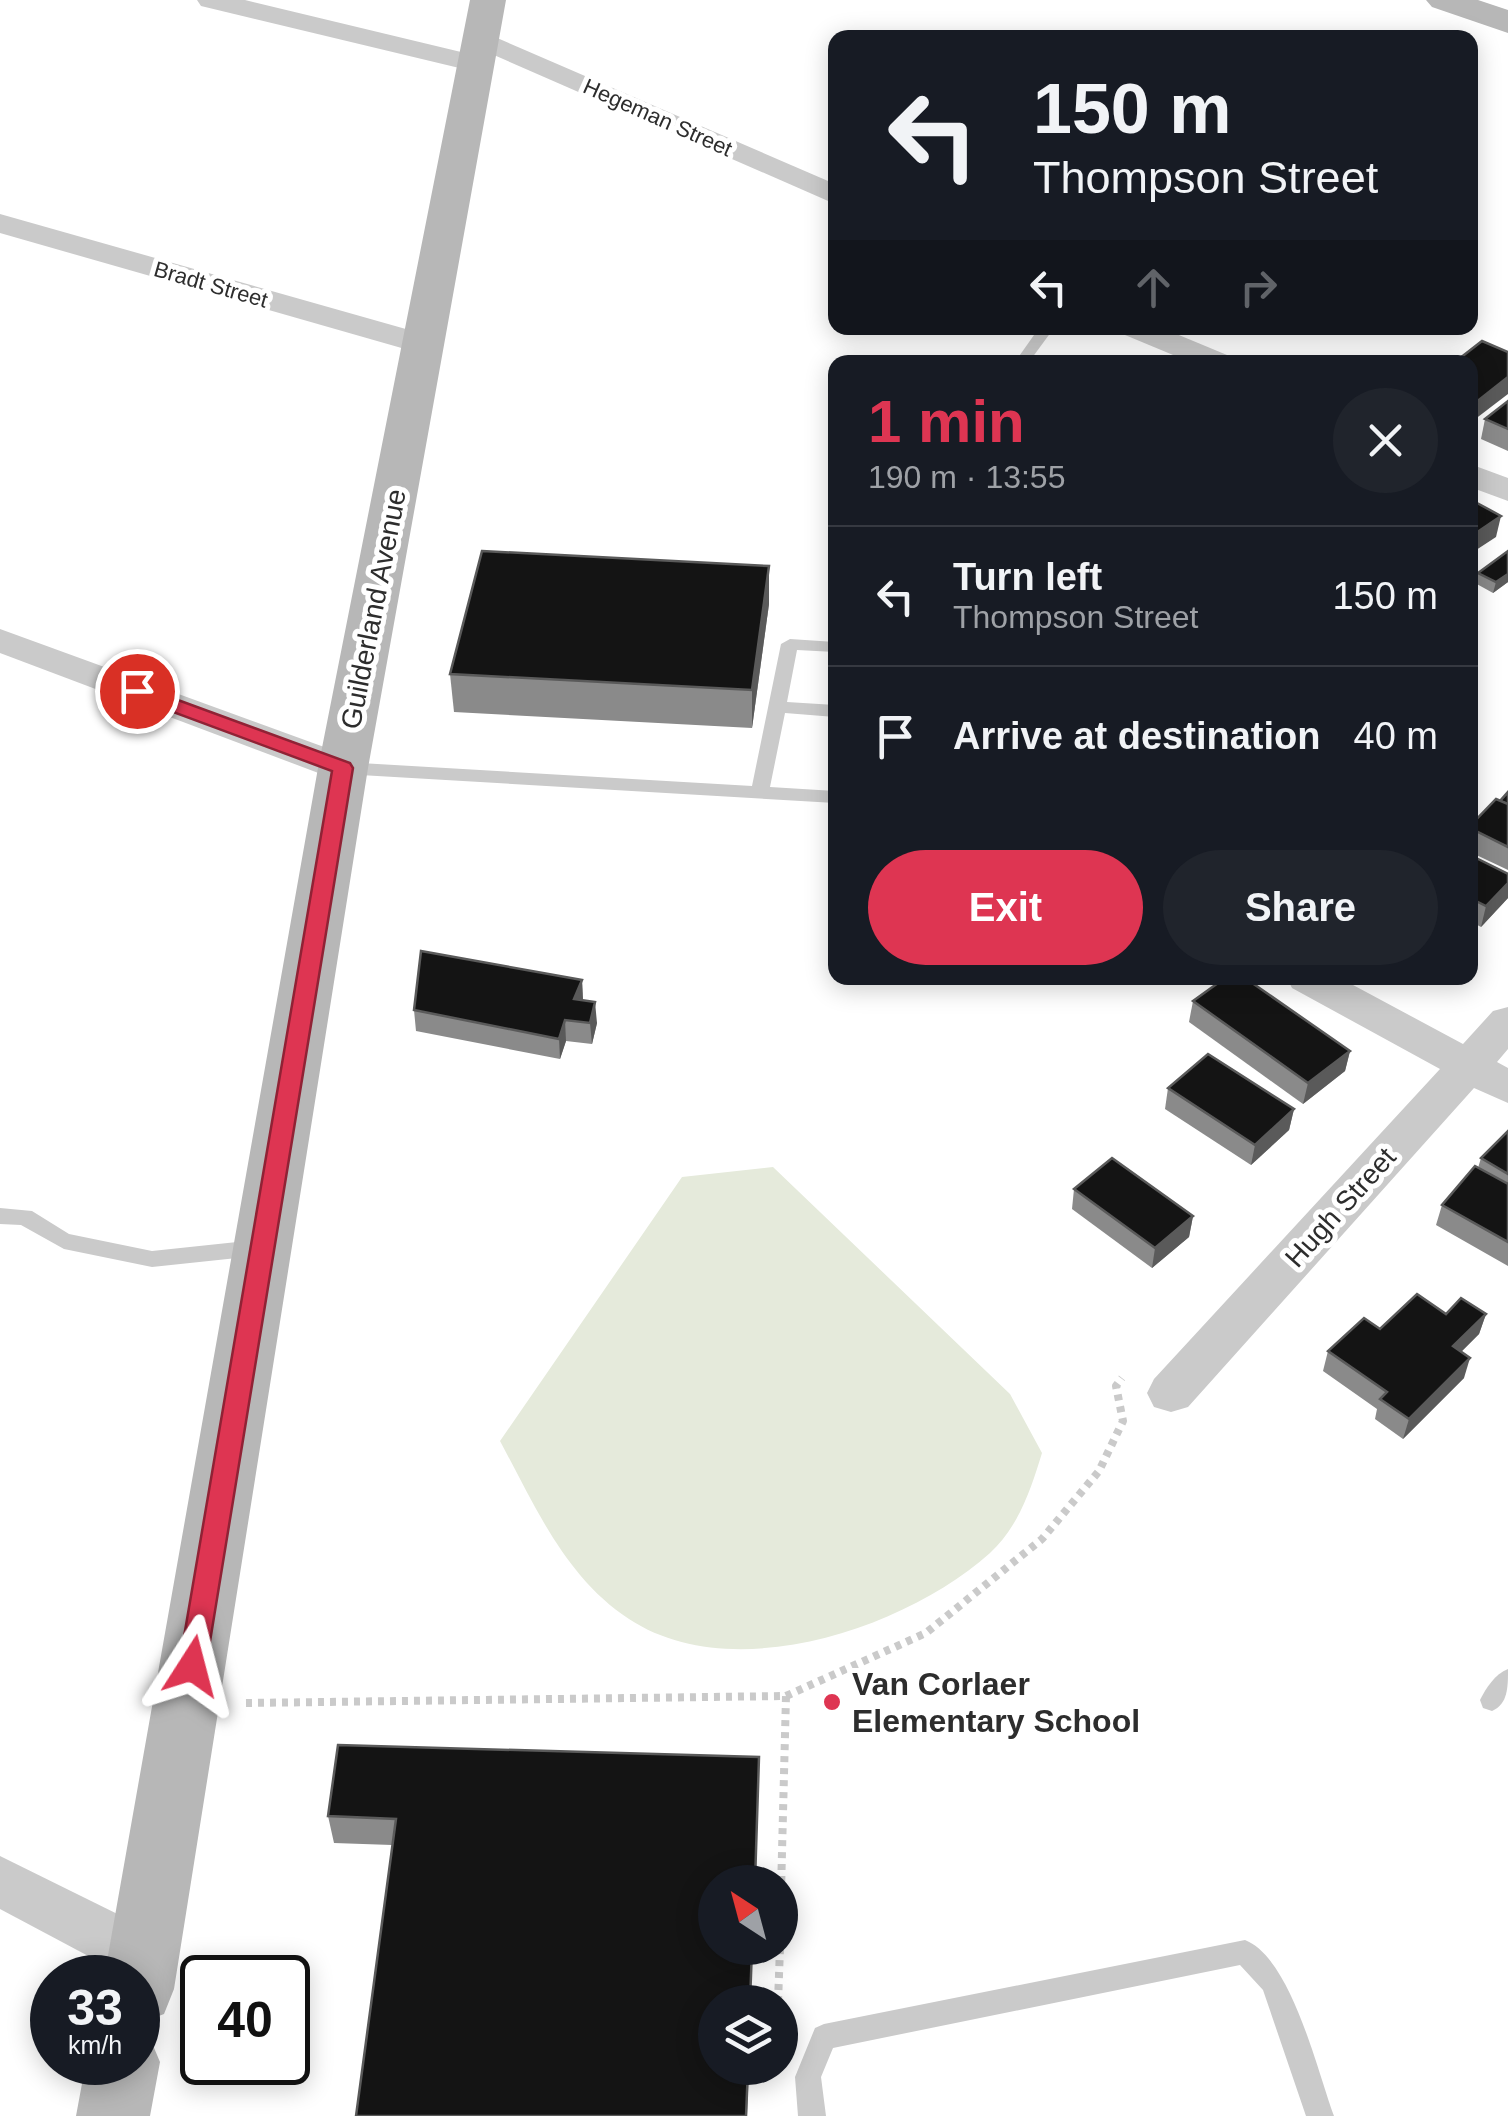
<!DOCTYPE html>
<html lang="en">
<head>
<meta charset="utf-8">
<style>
  :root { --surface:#171b24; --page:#20242c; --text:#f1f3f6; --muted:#9ea1a6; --line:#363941; --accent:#de3552 }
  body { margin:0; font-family:Arial,sans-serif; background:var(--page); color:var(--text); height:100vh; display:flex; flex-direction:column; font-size:38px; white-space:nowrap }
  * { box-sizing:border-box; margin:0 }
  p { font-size:32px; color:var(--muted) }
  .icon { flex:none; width:55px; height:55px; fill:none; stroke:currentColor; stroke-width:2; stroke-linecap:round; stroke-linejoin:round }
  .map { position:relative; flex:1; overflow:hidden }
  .details { position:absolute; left:828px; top:355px; width:650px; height:630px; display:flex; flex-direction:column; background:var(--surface); border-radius:20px; box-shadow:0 5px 25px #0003 }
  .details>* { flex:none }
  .guide { position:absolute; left:828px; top:30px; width:650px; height:305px; border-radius:20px; box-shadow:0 5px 25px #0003; background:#171b24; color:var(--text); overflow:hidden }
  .needle { width:65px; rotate:324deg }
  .tools { position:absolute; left:698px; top:1865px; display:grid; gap:20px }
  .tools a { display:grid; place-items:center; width:100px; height:100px; border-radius:50%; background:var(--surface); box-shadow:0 5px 25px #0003; font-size:50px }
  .speed { position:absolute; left:30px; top:1955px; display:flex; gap:20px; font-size:50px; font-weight:700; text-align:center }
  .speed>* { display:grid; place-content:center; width:130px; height:130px; border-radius:50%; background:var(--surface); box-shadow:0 5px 25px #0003; line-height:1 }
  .speed small { font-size:25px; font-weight:400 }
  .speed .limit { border:5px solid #111; border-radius:15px; background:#fff; color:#111 }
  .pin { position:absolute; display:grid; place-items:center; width:85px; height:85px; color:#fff; margin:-42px; border:5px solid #fff; border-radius:50%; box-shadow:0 2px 10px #0007 }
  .me { position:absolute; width:110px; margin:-55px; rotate:9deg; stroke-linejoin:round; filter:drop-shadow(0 0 8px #0008) }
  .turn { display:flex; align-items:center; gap:35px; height:210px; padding:0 40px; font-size:45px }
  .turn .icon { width:130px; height:130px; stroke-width:2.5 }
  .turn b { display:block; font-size:70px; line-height:85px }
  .lanes { display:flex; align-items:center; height:95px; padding:0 40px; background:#0003; justify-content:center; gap:50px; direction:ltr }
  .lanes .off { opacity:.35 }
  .round { display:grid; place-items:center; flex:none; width:105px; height:105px; border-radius:52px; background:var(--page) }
  .overview { display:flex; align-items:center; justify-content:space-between; height:170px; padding:0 40px }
  h1 { font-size:60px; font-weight:800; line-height:75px; color:var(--accent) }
  .cta { display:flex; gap:20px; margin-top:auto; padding:20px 40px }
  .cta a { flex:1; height:115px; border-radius:60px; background:var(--accent); color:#fff; font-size:40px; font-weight:800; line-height:115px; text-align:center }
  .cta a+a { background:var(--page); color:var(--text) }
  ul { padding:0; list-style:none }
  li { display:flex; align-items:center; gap:30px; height:140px; padding:0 40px; border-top:2px solid var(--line) }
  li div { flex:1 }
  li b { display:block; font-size:38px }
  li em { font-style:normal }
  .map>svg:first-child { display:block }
</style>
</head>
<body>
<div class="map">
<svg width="1508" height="2116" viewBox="0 0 1508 2116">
  <rect width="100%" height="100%" fill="#fff"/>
  <path fill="#e5eadb" d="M773,1167L1010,1394L1042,1453C1031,1489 1019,1526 990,1553C905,1629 732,1687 629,1619C565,1577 535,1506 500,1441L682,1177Z"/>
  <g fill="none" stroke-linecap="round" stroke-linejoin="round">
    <g stroke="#cacaca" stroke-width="8" stroke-dasharray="6 6" stroke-linecap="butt">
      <path d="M246,1703L786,1696L926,1633L1042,1539L1099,1471L1123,1421L1116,1386L1122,1378"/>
      <path d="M780,1930L786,1696"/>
      <path d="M778,2002L780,1948"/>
    </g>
    <g fill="#cacaca" fill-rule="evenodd">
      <path d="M1039,328H1054L1029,362H1015Z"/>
      <path d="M790,639L835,642V652L797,650L787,702L835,705V717L785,713L770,787L835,791V803L343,774L334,768L343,762L752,786L781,644Z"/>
      <path d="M0,1208L32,1211L69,1234L152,1251L256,1240L264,1242L267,1248L264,1254L256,1256L152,1267L64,1249L21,1225L0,1224Z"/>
      <path d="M1508,1669C1508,1687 1508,1704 1492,1711L1483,1708L1480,1700C1486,1688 1495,1674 1508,1669Z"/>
      <path d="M1245,1940C1291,1958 1317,2070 1334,2116H1306L1263,1990L1240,1965L833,2048L821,2077L826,2116H798L795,2077L815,2028L824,2024Z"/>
    </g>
    <g fill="#cacaca" fill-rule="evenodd">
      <path d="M197,0H245L486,58L490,64L476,72L201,6Z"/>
      <path d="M481,31L835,184V204L471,45L467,39Z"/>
      <path d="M0,214L434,337L439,344L434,351H412L0,233Z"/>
      <path d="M1120,328H1162L1227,355L1232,362H1190L1125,335Z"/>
      <path d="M1470,464L1508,478V501L1470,487Z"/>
      <path d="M0,629L357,759L362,768L357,777L343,781L329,777L0,653Z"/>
      <path d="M1287,978H1340L1463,1044L1493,1011L1508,1007V1049L1497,1062L1508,1068V1103L1474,1088L1188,1407L1171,1412L1154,1407L1147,1393L1154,1379L1440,1069L1292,988Z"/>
      <path d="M0,1856L164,1937L172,1956L164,1975L144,1982L124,1975L0,1909Z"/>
    </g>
    <g fill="#b7b7b7" fill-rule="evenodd">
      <path d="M470,0H506L368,768L174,1989L164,2014L138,2024V1978H104L318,768Z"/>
      <path d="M1426,0H1478L1508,10V33L1432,7Z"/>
      <path d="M138,2032L149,2036L160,2062L150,2116H76L86,2062H138Z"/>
    </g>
  </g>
  <g fill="#8a8a8a">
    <path d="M1508,401V451L1481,439L1485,419Z"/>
    <path d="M1508,551V582L1493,593L1475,583L1478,573Z"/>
    <path d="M769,604L752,728L454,712L450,674Z"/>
    <path d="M1508,792V870L1470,852V826L1500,801Z"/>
    <path d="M1470,855L1508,874V898L1481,927L1470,921Z"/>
    <path d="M582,980L583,1000L597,1023L592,1044L566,1041L560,1059L416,1031L414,1010Z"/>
    <path d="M1193,1001L1350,1051L1345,1071L1303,1104L1189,1022Z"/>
    <path d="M1168,1088L1294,1109L1289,1130L1251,1165L1165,1109Z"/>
    <path d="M1508,1131V1266L1436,1225L1442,1205L1478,1168L1481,1158Z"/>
    <path d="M1074,1189L1193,1216L1189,1237L1152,1268L1072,1209Z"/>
    <path d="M1446,1314H1486L1479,1334L1461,1352L1464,1378L1403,1439L1375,1419L1377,1409L1323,1371L1328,1351L1380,1329Z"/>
    <path d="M759,1757L755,1882H715V2068H749L747,2116L392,1845L334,1843L328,1816Z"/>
  </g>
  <g fill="#5a5a5a">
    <path d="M1508,377V394L1470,423V407Z"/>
    <path d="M1501,516L1496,537L1470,554V537Z"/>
    <path d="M769,566V604L752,728V690Z"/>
    <path d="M1508,574V582L1493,593L1496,582Z"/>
    <path d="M1508,883V898L1481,927L1486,906Z"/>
    <path d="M582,980L583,1001L574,999Z"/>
    <path d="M595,1002L597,1023L592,1044L590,1023Z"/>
    <path d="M565,1020L566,1041L560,1059L559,1039Z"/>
    <path d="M1350,1051L1345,1071L1303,1104L1308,1083Z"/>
    <path d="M1294,1109L1289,1130L1251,1165L1255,1145Z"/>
    <path d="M1193,1216L1189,1237L1152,1268L1155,1248Z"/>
    <path d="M1486,1314L1479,1334L1447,1366L1453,1346Z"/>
    <path d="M1470,1358L1464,1378L1403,1439L1409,1419Z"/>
  </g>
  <g fill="#141414" stroke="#5a5a5a" stroke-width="2.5">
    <path d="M1482,341L1508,352V377L1470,407V362H1455Z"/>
    <path d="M1508,401V429L1485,419Z"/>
    <path d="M1477,503L1501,516L1470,537V508Z"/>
    <path d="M482,551L769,566L752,690L450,674Z"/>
    <path d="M1508,551V574L1496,582L1478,573Z"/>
    <path d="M1508,792V804L1500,801Z"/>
    <path d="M1496,799L1508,804V847L1470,828V826Z"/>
    <path d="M1470,855L1508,874V883L1486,906L1470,898Z"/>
    <path d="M421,951L582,980L574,999L595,1002L590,1023L565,1020L559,1039L414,1010Z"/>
    <path d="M1225,978H1245L1350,1051L1308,1083L1193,1001Z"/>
    <path d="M1208,1054L1294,1109L1255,1145L1168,1088Z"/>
    <path d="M1508,1131V1174L1481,1158Z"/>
    <path d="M1112,1158L1193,1216L1155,1248L1074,1189Z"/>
    <path d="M1475,1166L1508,1184V1242L1442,1205Z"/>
    <path d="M1417,1294L1446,1314L1461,1298L1486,1314L1453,1346L1470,1358L1409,1419L1380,1399L1387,1392L1328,1351L1364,1318L1380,1329Z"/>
    <path d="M338,1745L759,1757L755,1882H715V1948H752L750,2002H715V2068H748L746,2116H356L396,1819L328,1816Z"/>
  </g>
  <path fill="#de3552" stroke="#902235" stroke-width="2.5" d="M137,685L350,763L353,768L206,1666L202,1675L192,1678L183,1675L179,1666L332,771L130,696L127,691Z"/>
  <circle fill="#de3552" stroke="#fff" stroke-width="4" cx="832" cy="1702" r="10"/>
  <g text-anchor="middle" stroke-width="10" stroke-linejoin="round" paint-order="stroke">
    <g font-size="22" fill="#2d2d2d" stroke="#fff">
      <text transform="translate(658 117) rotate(24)" y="8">Hegeman Street</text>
      <text transform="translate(211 284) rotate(16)" y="8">Bradt Street</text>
    </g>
    <g font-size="28" fill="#2d2d2d" stroke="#fff">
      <text transform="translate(373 609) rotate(-79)" y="10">Guilderland Avenue</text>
      <text transform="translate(1340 1207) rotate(-48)" y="10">Hugh Street</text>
    </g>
    <g font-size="32" font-weight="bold" fill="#2d2d2d" stroke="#fff" text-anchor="start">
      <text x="852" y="1695">Van Corlaer<tspan x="852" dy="37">Elementary School</tspan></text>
    </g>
  </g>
</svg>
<div class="tools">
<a><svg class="needle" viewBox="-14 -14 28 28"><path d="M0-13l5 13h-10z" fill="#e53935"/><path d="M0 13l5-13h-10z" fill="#9ea1a6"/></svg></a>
<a><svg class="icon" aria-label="layers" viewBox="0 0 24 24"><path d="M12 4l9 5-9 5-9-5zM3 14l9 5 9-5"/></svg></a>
</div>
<div class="speed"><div>33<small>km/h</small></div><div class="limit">40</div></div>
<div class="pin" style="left:137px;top:691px;background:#d93025"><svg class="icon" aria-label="arrive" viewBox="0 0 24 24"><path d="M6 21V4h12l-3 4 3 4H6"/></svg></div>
<svg class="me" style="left:192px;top:1666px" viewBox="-20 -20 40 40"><path d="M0-17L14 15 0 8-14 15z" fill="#de3552" stroke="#fff" stroke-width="4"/></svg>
<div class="guide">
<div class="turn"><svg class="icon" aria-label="left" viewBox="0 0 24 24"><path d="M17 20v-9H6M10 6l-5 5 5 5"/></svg><div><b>150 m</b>Thompson Street</div></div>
<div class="lanes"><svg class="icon" aria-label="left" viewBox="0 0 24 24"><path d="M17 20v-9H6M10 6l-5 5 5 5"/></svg><svg class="icon off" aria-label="ahead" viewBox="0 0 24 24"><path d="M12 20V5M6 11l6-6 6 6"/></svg><svg class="icon off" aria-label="right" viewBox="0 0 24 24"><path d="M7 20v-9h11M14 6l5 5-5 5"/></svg></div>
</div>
<section class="details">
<div class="overview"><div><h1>1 min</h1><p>190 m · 13:55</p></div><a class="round"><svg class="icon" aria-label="close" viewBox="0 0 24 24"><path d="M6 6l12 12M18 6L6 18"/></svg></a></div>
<ul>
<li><svg class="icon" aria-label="left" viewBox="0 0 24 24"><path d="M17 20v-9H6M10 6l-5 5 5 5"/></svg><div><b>Turn left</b><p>Thompson Street</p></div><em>150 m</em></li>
<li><svg class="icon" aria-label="arrive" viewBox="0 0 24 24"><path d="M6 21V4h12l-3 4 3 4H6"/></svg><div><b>Arrive at destination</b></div><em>40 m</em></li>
</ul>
<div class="cta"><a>Exit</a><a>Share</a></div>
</section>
</div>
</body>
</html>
